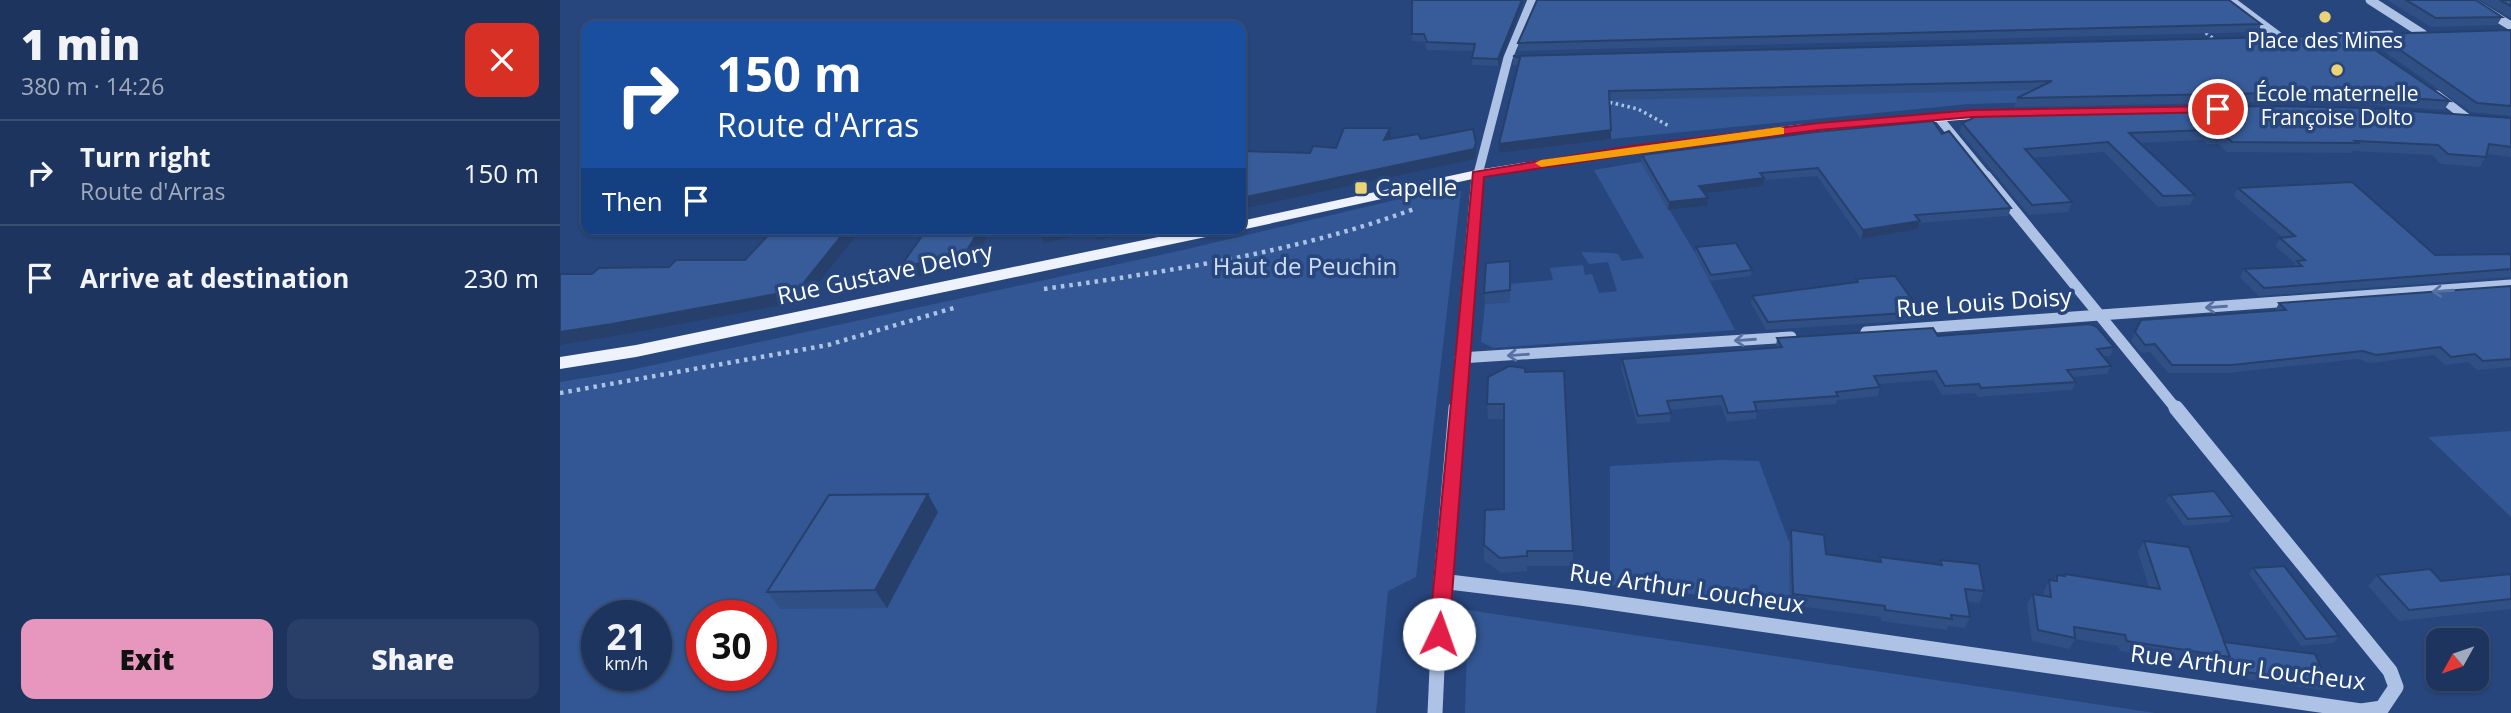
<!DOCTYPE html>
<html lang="en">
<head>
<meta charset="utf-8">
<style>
  :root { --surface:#1d345e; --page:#2a3f67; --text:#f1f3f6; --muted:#a0aabc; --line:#3b4f73; --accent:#e797bd }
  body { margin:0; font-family:"Open Sans",sans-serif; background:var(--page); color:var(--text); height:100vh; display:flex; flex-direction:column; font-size:26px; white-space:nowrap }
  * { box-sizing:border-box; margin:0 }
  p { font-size:23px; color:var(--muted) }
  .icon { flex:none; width:38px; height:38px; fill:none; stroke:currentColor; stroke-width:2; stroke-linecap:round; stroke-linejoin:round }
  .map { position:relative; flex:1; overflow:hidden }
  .drawer { display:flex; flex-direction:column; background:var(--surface); width:560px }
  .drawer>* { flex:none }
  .guide { position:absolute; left:21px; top:21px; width:665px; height:214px; border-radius:14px; box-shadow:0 2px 5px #0004,0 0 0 2px var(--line); background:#1a4fa0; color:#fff; overflow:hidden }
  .needle { width:46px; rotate:230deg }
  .controls { position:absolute; left:1866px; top:628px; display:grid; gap:14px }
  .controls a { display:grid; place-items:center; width:63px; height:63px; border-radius:14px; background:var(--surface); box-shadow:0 2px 5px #0004,0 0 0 2px var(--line); font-size:35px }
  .speed { position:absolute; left:21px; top:600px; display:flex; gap:14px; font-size:35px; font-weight:700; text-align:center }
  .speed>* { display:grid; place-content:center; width:91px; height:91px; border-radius:50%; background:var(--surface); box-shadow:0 2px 5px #0004,0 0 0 2px var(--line); line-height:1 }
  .speed small { font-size:18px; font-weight:400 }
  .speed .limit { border:10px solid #d22; background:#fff; color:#111 }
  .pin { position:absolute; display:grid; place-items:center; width:60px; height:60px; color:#fff; margin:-30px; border:4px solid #fff; border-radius:50%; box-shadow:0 2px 7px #0007 }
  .me { position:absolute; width:77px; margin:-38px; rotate:3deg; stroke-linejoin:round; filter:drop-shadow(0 0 5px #0008) }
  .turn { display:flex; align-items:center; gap:24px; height:147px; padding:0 21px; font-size:32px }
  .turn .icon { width:91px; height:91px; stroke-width:2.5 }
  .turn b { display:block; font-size:49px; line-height:60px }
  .then { display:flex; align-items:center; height:66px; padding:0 21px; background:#0003; gap:14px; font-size:26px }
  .round { display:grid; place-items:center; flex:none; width:74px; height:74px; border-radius:14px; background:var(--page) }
  .headline { display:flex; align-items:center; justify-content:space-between; height:119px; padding:0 21px }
  h1 { font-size:42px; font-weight:800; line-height:52px }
  .cta { display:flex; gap:14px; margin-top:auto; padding:14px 21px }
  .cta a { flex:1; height:80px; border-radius:14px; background:var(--accent); color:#111; font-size:28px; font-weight:800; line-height:80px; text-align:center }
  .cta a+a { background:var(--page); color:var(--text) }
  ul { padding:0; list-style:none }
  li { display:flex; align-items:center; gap:21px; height:105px; padding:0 21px; border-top:2px solid var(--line) }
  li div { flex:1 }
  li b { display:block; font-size:26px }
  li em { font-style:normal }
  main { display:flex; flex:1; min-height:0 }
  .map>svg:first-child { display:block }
</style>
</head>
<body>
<main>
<section class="drawer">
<div class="headline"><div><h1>1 min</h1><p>380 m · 14:26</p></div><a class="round" style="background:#d93025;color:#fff"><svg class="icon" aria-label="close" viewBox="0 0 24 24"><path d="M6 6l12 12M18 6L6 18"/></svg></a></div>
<ul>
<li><svg class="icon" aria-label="right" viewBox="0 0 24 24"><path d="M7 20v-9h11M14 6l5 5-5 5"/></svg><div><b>Turn right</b><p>Route d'Arras</p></div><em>150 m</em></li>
<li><svg class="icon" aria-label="arrive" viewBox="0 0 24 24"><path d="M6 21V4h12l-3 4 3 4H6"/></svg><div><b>Arrive at destination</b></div><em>230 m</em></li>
</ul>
<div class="cta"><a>Exit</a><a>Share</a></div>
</section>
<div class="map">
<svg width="1951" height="713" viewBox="0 0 1951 713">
  <rect width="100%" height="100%" fill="#27467d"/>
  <g fill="#325794" fill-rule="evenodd">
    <path d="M1694,82L1548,100L1409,104L1051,139L1048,99Z"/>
    <path d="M1081,162L1135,253L1175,330L934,348L921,342L925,304L950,302V284L993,280L990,268L1023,265L1025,275L1032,274L1039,293L1057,291L1048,262L1029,264L1021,252L1053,253L1058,254L1062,261L1084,258L1034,170Z"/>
    <path d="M886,188L901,191L856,577L828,591L816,713H0V382L61,372L623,250ZM37,616H96V676H37ZM142,616H201V676H142Z"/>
    <path d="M1951,431V517L1868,437Z"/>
    <path d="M1162,460L1199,461L1229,542L1230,605L1050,585V466Z"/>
    <path d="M908,610L1595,713H905Z"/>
  </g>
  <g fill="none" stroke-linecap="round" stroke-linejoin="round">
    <g stroke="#adc2e5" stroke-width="3.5" stroke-dasharray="2.5 3.5" stroke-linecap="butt">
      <path d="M1641,29L1655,40"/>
      <path d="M1044,101L1078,109L1109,126"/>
    </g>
    <g stroke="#adc2e5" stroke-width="4.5" stroke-dasharray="3.5 5" stroke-linecap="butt">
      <path d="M484,289C610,271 734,253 854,209"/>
      <path d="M0,393L268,345L397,307"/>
    </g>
    <g stroke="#adc2e5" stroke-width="9">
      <path d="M1670,0L1721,38"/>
      <path d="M1810,0L1863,34"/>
      <path d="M1909,0L1951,26"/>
      <path d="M1778,37L1830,35"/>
      <path d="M1877,95L1907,118"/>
      <path d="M1378,117L1428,178"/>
      <path d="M917,178L948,58L972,0"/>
    </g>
    <g stroke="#adc2e5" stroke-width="11">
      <path d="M1426,176L1617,410"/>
      <path d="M1306,332L1951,285"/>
      <path d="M900,358L1231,337"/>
      <path d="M896,410L917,176"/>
    </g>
    <g stroke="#adc2e5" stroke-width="15">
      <path d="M881,581L1020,598L1801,711L1822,708L1836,687L1830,671L1616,408"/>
      <path d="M875,713L881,581L896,408"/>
    </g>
    <g fill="#edf2fd" fill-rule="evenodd">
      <path d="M1445,109L1451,113L1450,116L1235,133L1071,154L917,178L681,230L680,229L681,221L917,170L1071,146L1235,125Z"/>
      <path d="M637,229H667L660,234L76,357L0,369V357L76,345Z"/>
    </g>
  </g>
  <g fill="#304f84">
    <path d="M964,0L939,66L912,65V58L914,51L867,50L865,42L852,41V34Z"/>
    <path d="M1827,0H1916L1942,17L1937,25L1871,27Z"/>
    <path d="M1920,0H1951V18Z"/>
    <path d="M1701,24L1698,32L959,51L958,43Z"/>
    <path d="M1951,30V116L1911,112L1812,43L1817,34Z"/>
    <path d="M1793,35L1890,101L1884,110L1802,104L1708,102L1454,107L1457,98L1472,90L1049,100L1051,139L939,153L958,66L953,65V56Z"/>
    <path d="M1951,118V157L1927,154L1920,167L1881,164L1872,155L1793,151L1792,153L1667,152L1659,144H1647L1643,140L1578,143L1635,195L1630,205L1598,207L1544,152L1473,158L1512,202L1508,212L1469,215L1400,132L1402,123Z"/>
    <path d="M1382,134L1451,208L1448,216L1360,223L1358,229L1301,239L1257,176L1203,180V186L1144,193L1148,198L1147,206L1108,210L1081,162L1082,155Z"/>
    <path d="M1678,188L1875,255L1951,254V277L1699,296L1680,277L1684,269L1734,266L1735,263L1715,246L1720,238L1722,237L1674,196Z"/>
    <path d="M1136,247L1192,270L1191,276L1150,281L1135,253Z"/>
    <path d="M950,261V302L925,304L924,293Z"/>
    <path d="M1296,279L1361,312L1359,320L1206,330L1191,303L1192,296L1295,282Z"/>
    <path d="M1951,286V367L1917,370L1908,362L1885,365L1874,355L1810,363L1798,359L1667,373H1608L1590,352L1581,353L1571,341L1581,320L1715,311L1719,303Z"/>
    <path d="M1378,336L1554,347L1550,356H1543L1551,366L1547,374L1513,377L1516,382L1512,390L1418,397L1415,393L1382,395L1373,380L1318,384L1320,387L1318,396L1277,400L1276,404L1197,410L1196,419L1167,422L1161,405L1110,410L1111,413L1110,422L1077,424L1061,368L1062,359L1216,347L1217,338Z"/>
    <path d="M965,372L1013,551V566H967V571L941,573L924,560V545L944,509V419H928L927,404Z"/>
    <path d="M1610,495L1673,516L1669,522L1624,526L1606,501Z"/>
    <path d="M378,512L327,608L221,609L207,592Z"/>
    <path d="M1231,530L1266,554L1319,561L1320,557L1379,564L1380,560L1424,591L1419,603L1407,601L1410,617L1405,628L1388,626L1387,630L1321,621V617L1230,605L1229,542Z"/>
    <path d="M1584,541L1664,642L1768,683L1763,690L1665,676L1662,667L1661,668L1560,651L1558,646L1515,639L1509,649L1472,641L1467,605L1473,594L1484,596V591L1489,580L1494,581L1497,575L1503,576L1505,574L1589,587L1578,552Z"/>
    <path d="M1693,568L1779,636L1774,643L1741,646L1689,574Z"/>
    <path d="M1951,574V609L1839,621L1808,586L1817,575L1881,581Z"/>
  </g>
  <g fill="#27406b">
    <path d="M962,0H964L939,66L938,59Z"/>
    <path d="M830,128L831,138L824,140Z"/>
    <path d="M1051,130V139L939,153V144Z"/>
    <path d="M916,143V153L915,159L681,209V198Z"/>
    <path d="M1204,178L1203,186L1138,194L1139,186Z"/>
    <path d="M1148,198L1147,206L1108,210L1109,202Z"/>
    <path d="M1360,221L1358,229L1301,239L1303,230Z"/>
    <path d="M287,229H292L295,237L244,301L60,335L0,345V332Z"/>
    <path d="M420,229H432L409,266L345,279L340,267Z"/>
    <path d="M493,229H586L537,240L535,232L484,243L480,232Z"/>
    <path d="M368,494L378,512L327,608L315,590Z"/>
  </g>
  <g fill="#385c99" stroke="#27406b" stroke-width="2">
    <path d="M852,0H962L938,59L912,58L915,44L867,42L864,34H852Z"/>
    <path d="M977,0H1669L1701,24L958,43Z"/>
    <path d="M1846,0H1916L1942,17L1876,18Z"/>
    <path d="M1940,0H1951V6Z"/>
    <path d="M1951,30V106L1917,103L1817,34Z"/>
    <path d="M1793,35L1890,101L1807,95L1712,93L1457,98L1492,81L1049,91L1051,130L939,144L960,58L953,56Z"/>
    <path d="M1713,106L1807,108L1951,118V147L1929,144L1926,157L1888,154L1878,145L1795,141L1798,143L1672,142L1663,134H1652L1648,130L1569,133L1635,195L1603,196L1548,142L1465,149L1512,202L1472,205L1402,123L1428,111Z"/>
    <path d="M1373,121L1382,134L1389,131L1451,208L1355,215L1360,221L1303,230L1258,168L1200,173L1204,178L1139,186L1148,198L1109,202L1082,155L1255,132Z"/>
    <path d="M784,128H830L824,140L858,134L861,139L913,129L916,143L914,149L681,198V151L750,153L753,146L776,148Z"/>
    <path d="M1792,182L1875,255L1951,254V269L1704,288L1684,269L1742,266L1737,261L1745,260L1720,238L1735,236L1678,188Z"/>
    <path d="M214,229H287L238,290L52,324L0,332V274H32L39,268L109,267L116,260H185Z"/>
    <path d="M367,229H420L404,255L340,267Z"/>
    <path d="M482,229H493L480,232Z"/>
    <path d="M1176,243L1192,270L1151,275L1136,247Z"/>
    <path d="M950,261V290L924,293L926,263Z"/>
    <path d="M1335,276L1361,312L1208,322L1192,296L1298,282L1296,279Z"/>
    <path d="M1951,286V359L1923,361L1915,354L1891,357L1880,347L1816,355L1803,351L1672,365H1612L1595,344L1585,345L1575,332L1581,320L1726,310L1719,303Z"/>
    <path d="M1530,324L1537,327L1554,347L1537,349L1551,366L1507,370L1516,382L1421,388L1419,384L1385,386L1376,371L1314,376L1320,387L1276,392L1278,396L1194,402L1197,411L1168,413L1162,396L1107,401L1111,413L1078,416L1062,359L1222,347L1217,338L1373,328L1378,336Z"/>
    <path d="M949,366L965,368V372L1004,371L1013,551H967V556L940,558L924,545L925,510L944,509V404H927L928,377Z"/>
    <path d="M1654,491L1673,516L1628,519L1610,495Z"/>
    <path d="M368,494L315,590L207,592L269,495Z"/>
    <path d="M1231,530L1264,535L1266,554L1321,562L1320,557L1382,565L1380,560L1419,564L1424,591L1405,589L1410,617L1391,615L1392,619L1325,610V606L1233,594Z"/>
    <path d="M1584,541L1629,547L1670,657L1567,641L1565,635L1514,627L1515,638L1478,630L1473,594L1491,597L1489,580L1497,581V575L1505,576V574L1600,589Z"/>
    <path d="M1724,566L1779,636L1746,639L1693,568Z"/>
    <path d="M1870,569L1881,581L1951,574V599L1849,610L1817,575Z"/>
    <path d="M1664,642L1755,654L1768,683L1670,670L1667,661L1670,657Z"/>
  </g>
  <defs><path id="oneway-shaft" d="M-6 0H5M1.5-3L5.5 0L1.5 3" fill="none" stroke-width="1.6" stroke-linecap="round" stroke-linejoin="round" transform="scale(1.75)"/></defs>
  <g stroke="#5671a1">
    <use href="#oneway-shaft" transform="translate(1883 291) rotate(176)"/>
    <use href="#oneway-shaft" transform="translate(1656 307) rotate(176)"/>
    <use href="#oneway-shaft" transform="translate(1185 340) rotate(176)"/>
    <use href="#oneway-shaft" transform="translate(958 355) rotate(176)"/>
  </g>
  <path fill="#e11d48" stroke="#92132f" stroke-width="2" d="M1658,106L1664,109L1662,112L1413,117L1259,130L1071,154L924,177L889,634L886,640L879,643L872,640L869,634L913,172L1071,146L1259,123L1413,110Z"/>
  <path fill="#f59e0b" d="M1220,127L1224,128V134L981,167L975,163L981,160Z"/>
  <g fill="#ecd373" stroke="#27467d" stroke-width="2.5">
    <circle cx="1765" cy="17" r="7"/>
    <circle cx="1777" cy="70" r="7"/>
    <rect x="794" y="181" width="14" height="14" rx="3.5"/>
  </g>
  <g text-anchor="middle" stroke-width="7" stroke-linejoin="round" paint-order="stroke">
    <g font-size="21" fill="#fff" stroke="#27467d">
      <text x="1765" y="48">Place des Mines</text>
      <text x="1777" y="101">École maternelle<tspan x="1777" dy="24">Françoise Dolto</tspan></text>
    </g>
    <g font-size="24" fill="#fff" stroke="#27467d" text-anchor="start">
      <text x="815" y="196">Capelle</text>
    </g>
    <g font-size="24" fill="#cfddf4" stroke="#27467d">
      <text x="745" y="275">Haut de Peuchin</text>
    </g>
    <g font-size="24" fill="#fff" stroke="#27467d">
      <text transform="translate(325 274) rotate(-12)" y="8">Rue Gustave Delory</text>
      <text transform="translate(1424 303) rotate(-4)" y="8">Rue Louis Doisy</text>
      <text transform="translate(1127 589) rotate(8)" y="8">Rue Arthur Loucheux</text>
      <text transform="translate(1688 668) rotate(7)" y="8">Rue Arthur Loucheux</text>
    </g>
  </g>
</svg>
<div class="controls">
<a><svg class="needle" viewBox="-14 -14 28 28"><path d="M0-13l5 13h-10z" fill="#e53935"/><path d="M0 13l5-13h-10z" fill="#a0aabc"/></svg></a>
</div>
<div class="speed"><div>21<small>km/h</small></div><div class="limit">30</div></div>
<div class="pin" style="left:1658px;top:109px;background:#d93025"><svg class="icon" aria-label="arrive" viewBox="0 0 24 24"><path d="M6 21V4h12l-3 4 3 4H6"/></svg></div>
<svg class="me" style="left:879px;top:634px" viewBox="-20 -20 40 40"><circle r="19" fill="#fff"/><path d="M0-13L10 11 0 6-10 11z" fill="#e11d48"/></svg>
<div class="guide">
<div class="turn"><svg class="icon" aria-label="right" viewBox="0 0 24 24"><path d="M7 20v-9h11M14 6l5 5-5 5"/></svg><div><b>150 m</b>Route d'Arras</div></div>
<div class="then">Then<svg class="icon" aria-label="arrive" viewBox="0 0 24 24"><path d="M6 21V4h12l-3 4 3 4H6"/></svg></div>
</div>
</div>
</main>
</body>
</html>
